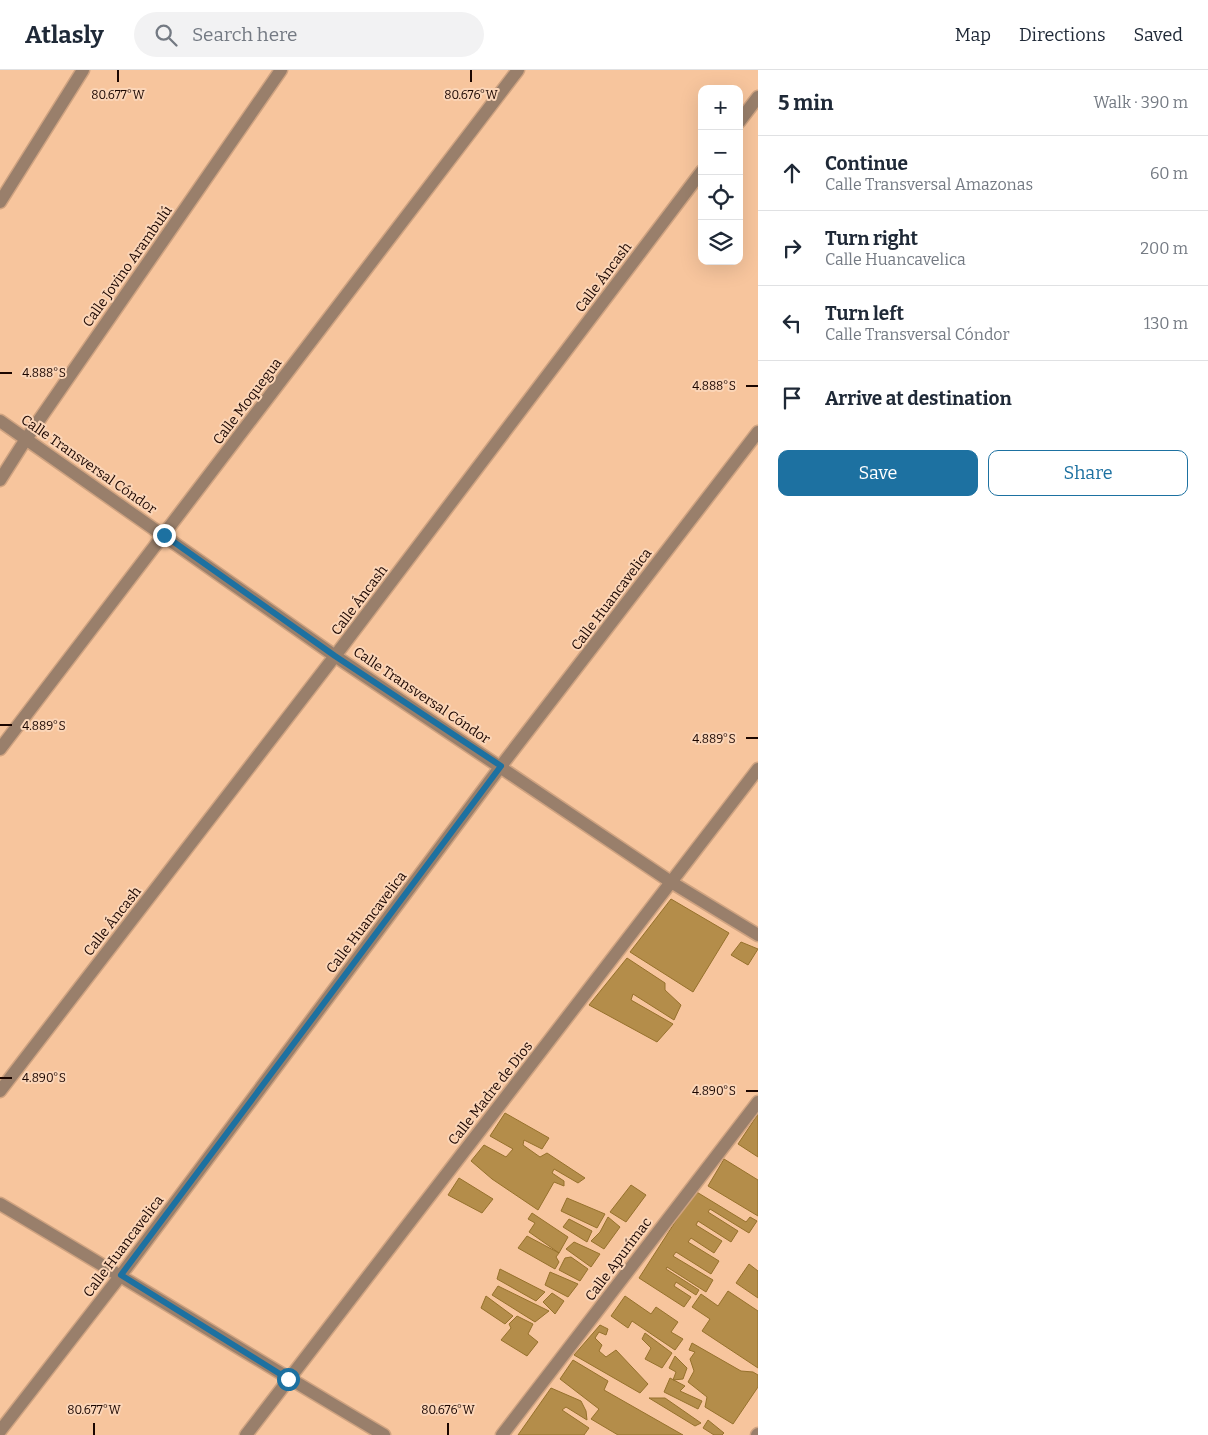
<!DOCTYPE html>
<html lang="en">
<head>
<meta charset="utf-8">
<style>
	:root { --surface:#fff; --page:#f2f2f3; --text:#1f2937; --muted:#747a83; --line:#e0e1e3; --accent:#1d71a1 }
	body { margin:0; font-family:Bitter,serif; background:var(--page); color:var(--text) }
	.controls { position:absolute; right:15px; top:15px; display:grid; overflow:hidden; border-radius:10px; box-shadow:0 5px 20px #0002 }
	.controls button { width:45px; height:45px; display:grid; place-items:center; padding:0; border:0; border-bottom:1px solid var(--line); background:var(--surface); color:var(--text); font:25px sans-serif }
	.stop { position:absolute; width:15px; height:15px; margin:-11px; border:4px solid #1d71a1; border-radius:50%; background:#fff }
	.stop.end { background:#1d71a1; border-color:#fff; box-shadow:0 1px 5px #0008 }
	.list { margin:0; padding:0; list-style:none }
	h2 { display:flex; justify-content:space-between; align-items:center; height:65px; margin:0; padding:0 20px; font-size:21px }
	h2 small { font-size:16px; font-weight:400; color:var(--muted) }
	.list li { display:grid; grid-template-columns:32px 1fr auto; gap:15px; align-items:center; box-sizing:border-box; height:75px; padding:0 20px; border-top:1px solid var(--line) }
	.list b { display:block; font-size:19px; white-space:nowrap }
	.list p { margin:0; font-size:16px; white-space:nowrap; color:var(--muted) }
	.list em { font-size:16px; font-style:normal; color:var(--muted) }
	.actions { display:flex; gap:10px; padding:15px 20px }
	.actions a { flex:1; padding:11px 0; border:1px solid var(--accent); border-radius:10px; text-align:center; font-size:18px; color:var(--accent) }
	.actions .main { background:var(--accent); color:#fff }
	.icon { flex:none; width:28px; height:28px; fill:none; stroke:currentColor; stroke-width:2; stroke-linecap:round; stroke-linejoin:round }
	.map { position:relative; flex:none; width:758px; height:1365px; overflow:hidden }
	header { display:flex; align-items:center; gap:30px; box-sizing:border-box; height:70px; padding:0 25px; background:var(--surface); border-bottom:1px solid var(--line) }
	header strong { font-size:24px }
	nav { display:flex; gap:28px; margin-inline-start:auto; font-size:18px }
	.search { width:350px; height:45px; background:var(--page); display:flex; align-items:center; gap:12px; box-sizing:border-box; padding:0 18px; border-radius:28px; color:var(--muted); font-size:19px }
	main { display:flex }
	aside { flex:1; background:var(--surface) }
	.map>svg:first-child { display:block }
	.building { fill:#b48d4a; stroke:#96712c }
	.lines { fill:none; stroke-linecap:round; stroke-linejoin:round }
	.street-casing { stroke:#cfa381; stroke-width:15 }
	.street { stroke:#997f6b; stroke-width:12 }
	.route { stroke:#1d71a1; stroke-width:6 }
	.ticks { fill:none; stroke:#1b0600; stroke-width:2 }
	.labels { text-anchor:middle; stroke-width:4; stroke-linejoin:round; paint-order:stroke }
	.street-label { font-size:14px; fill:#1b0600; stroke:#fbd5b7 }
	.ticks-label { font-size:12px; text-anchor:middle; fill:#1b0600; stroke:#fbd5b7; stroke-width:4; stroke-linejoin:round; paint-order:stroke }
</style>
</head>
<body>
<header>
<strong>Atlasly</strong>
<div class="search"><svg class="icon" aria-label="search" viewBox="0 0 24 24"><circle cx="10" cy="10" r="6"/><path d="M15 15l6 6"/></svg>Search here</div>
<nav><a>Map</a><a>Directions</a><a>Saved</a></nav>
</header>
<main>
<div class="map">
<svg width="758" height="1365" viewBox="0 0 758 1365">
	<rect width="100%" height="100%" fill="#f7c59d"/>
	<path class="building" d="M671 829 729 863 693 922 630 882Z
		M741 872 758 879 748 895 731 885Z
		M627 888 665 913V920L681 935 674 950 633 924 631 930 673 954 657 972 589 935Z
		M505 1043 549 1068 542 1079 524 1070 523 1075 540 1087 547 1083 585 1108 578 1113 554 1099 552 1103 564 1111V1116L554 1112 538 1140 492 1109 471 1091 484 1075 506 1087 513 1079 490 1066Z
		M758 1044V1087L738 1074Z
		M724 1089 758 1110V1146L708 1116Z
		M459 1108 493 1129 482 1143 448 1125Z
		M631 1115 646 1125 626 1152 610 1142Z
		M695 1121 746 1152 750 1147 757 1151 749 1163 710 1139 708 1142 738 1161 731 1172 698 1151 696 1155 722 1171 714 1183 691 1168 688 1172 719 1191 711 1204 676 1182 673 1186 713 1210 706 1222 667 1197 666 1199 699 1220 696 1225 676 1212 674 1216 691 1227 684 1237 639 1208Z
		M567 1128 605 1144 597 1158 561 1141Z
		M532 1143 568 1167 559 1183 529 1162 535 1153 528 1149Z
		M608 1147 620 1157 604 1179 591 1171 600 1162Z
		M569 1149 592 1161 587 1172 563 1157Z
		M527 1166 559 1183 556 1187 559 1192 555 1199 518 1178Z
		M574 1172 600 1184 591 1197 566 1179Z
		M571 1187 588 1199 580 1211 559 1200 565 1188Z
		M749 1194 758 1201V1228L736 1213Z
		M500 1199 545 1222 536 1231 497 1209Z
		M550 1202 578 1214 568 1227 545 1215Z
		M498 1216 549 1241 535 1252 492 1225Z
		M728 1221 758 1241V1298L702 1261 710 1249 692 1237 701 1224 718 1236Z
		M552 1223 564 1231 555 1244 543 1232Z
		M486 1226 513 1246 505 1254 481 1238Z
		M625 1226 651 1244 656 1237 678 1252 671 1262 683 1269 675 1280 632 1251 628 1258 611 1246Z
		M517 1246 533 1254 528 1264 538 1272 527 1286 501 1270 511 1258 509 1254Z
		M600 1255 608 1259 606 1265 599 1262 595 1268 602 1275 599 1281 606 1287 616 1280 648 1314 640 1323 574 1285Z
		M645 1263 672 1283 662 1298 645 1289 651 1278 642 1269Z
		M692 1273 741 1301 753 1302 758 1305V1317L733 1354 705 1337 707 1327 688 1312 694 1301 690 1289 695 1282 689 1280Z
		M675 1286 687 1298 683 1309 673 1310 676 1302 669 1298Z
		M573 1290 608 1311 604 1320 683 1365H618L591 1349 599 1339 560 1309Z
		M670 1308 685 1316 680 1321 702 1331 698 1339 664 1322Z
		M551 1318 581 1331 586 1341 587 1350 566 1337 562 1340 589 1358 584 1365H518Z
		M649 1328H665L701 1353 695 1356Z
		M708 1350 724 1363 722 1365H714L703 1358Z"/>
	<g class="lines">
		<defs>
			<path id="street" d="M739 52 758 27
				M0 132 83 0
				M0 351 335 586 671 812 758 865
				M0 410 26 369 281 0
				M0 679 518 0
				M0 1021 335 586 702 101
				M0 1134C129 1210 255 1289 384 1365
				M0 1361 121 1205 501 696 758 362
				M246 1365 758 699
				M502 1365 758 1032
				M757 1365 758 1364"/>
		</defs>
		<use href="#street" class="street-casing"/>
		<use href="#street" class="street"/>
	</g>
	<g class="lines">
		<path class="route" d="M164 465 335 586 501 696 121 1205 288 1309"/>
	</g>
	<path class="ticks" d="M118 12V0M471 12V0M0 303H12M746 316H758M0 655H12M746 668H758M0 1008H12M746 1021H758M94 1365V1353M448 1365V1353"/>
	<g class="labels">
		<g class="street-label">
			<text transform="translate(127 196) rotate(-55)" y="5">Calle Jovino Arambulú</text>
			<text transform="translate(603 207) rotate(-53)" y="5">Calle Áncash</text>
			<text transform="translate(247 331) rotate(-53)" y="5">Calle Moquegua</text>
			<text transform="translate(89 394) rotate(35)" y="5">Calle Transversal Cóndor</text>
			<text transform="translate(611 529) rotate(-53)" y="5">Calle Huancavelica</text>
			<text transform="translate(359 530) rotate(-53)" y="5">Calle Áncash</text>
			<text transform="translate(422 625) rotate(34)" y="5">Calle Transversal Cóndor</text>
			<text transform="translate(112 851) rotate(-52)" y="5">Calle Áncash</text>
			<text transform="translate(366 852) rotate(-53)" y="5">Calle Huancavelica</text>
			<text transform="translate(490 1023) rotate(-52)" y="5">Calle Madre de Dios</text>
			<text transform="translate(123 1176) rotate(-53)" y="5">Calle Huancavelica</text>
			<text transform="translate(618 1189) rotate(-53)" y="5">Calle Apurímac</text>
		</g>
	</g>
	<g class="ticks-label">
		<text x="118" y="29">80.677°W</text>
		<text x="471" y="29">80.676°W</text>
		<text x="44" y="307">4.888°S</text>
		<text x="714" y="320">4.888°S</text>
		<text x="44" y="660">4.889°S</text>
		<text x="714" y="673">4.889°S</text>
		<text x="44" y="1012">4.890°S</text>
		<text x="714" y="1025">4.890°S</text>
		<text x="94" y="1344">80.677°W</text>
		<text x="448" y="1344">80.676°W</text>
	</g>
</svg>
<div class="controls">
<button>+</button>
<button>−</button>
<button><svg class="icon" aria-label="locate" viewBox="0 0 24 24"><circle cx="12" cy="12" r="6"/><path d="M12 2v4M12 18v4M2 12h4M18 12h4"/></svg></button>
<button><svg class="icon" aria-label="layers" viewBox="0 0 24 24"><path d="M12 4l9 5-9 5-9-5zM3 14l9 5 9-5"/></svg></button>
</div>
<div class="stop" style="left:288px;top:1309px"></div>
<div class="stop end" style="left:164px;top:465px"></div>
</div>
<aside>
<h2>5 min<small>Walk · 390 m</small></h2>
<ul class="list">
<li><svg class="icon" aria-label="ahead" viewBox="0 0 24 24"><path d="M12 20V5M6 11l6-6 6 6"/></svg><div><b>Continue</b><p>Calle Transversal Amazonas</p></div><em>60 m</em></li>
<li><svg class="icon" aria-label="right" viewBox="0 0 24 24"><path d="M7 20v-9h11M14 6l5 5-5 5"/></svg><div><b>Turn right</b><p>Calle Huancavelica</p></div><em>200 m</em></li>
<li><svg class="icon" aria-label="left" viewBox="0 0 24 24"><path d="M17 20v-9H6M10 6l-5 5 5 5"/></svg><div><b>Turn left</b><p>Calle Transversal Cóndor</p></div><em>130 m</em></li>
<li><svg class="icon" aria-label="arrive" viewBox="0 0 24 24"><path d="M6 21V4h12l-3 4 3 4H6"/></svg><div><b>Arrive at destination</b></div></li>
</ul>
<div class="actions"><a class="main">Save</a><a>Share</a></div>
</aside>
</main>
</body>
</html>
